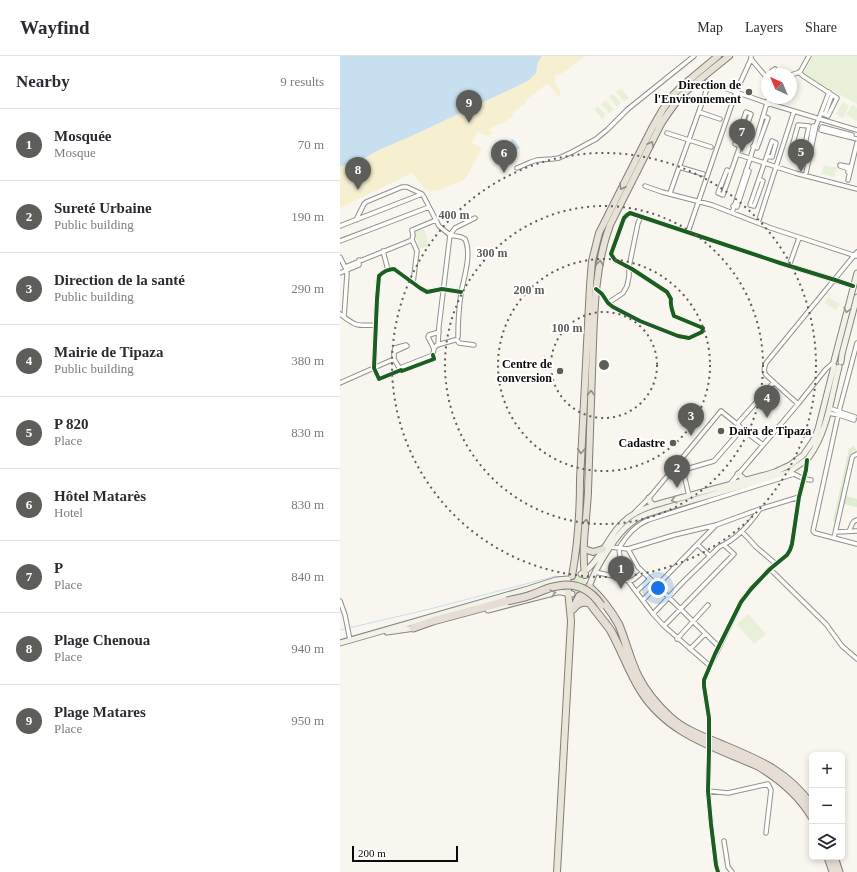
<!DOCTYPE html>
<html lang="en">
<head>
<meta charset="utf-8">
<style>
	:root { --surface:#fff; --page:#f2f2f3; --text:#2b2b33; --muted:#7c7c81; --line:#e1e1e2; --accent:#5d5d5a }
	body { margin:0; font-family:"Times New Roman",serif; background:var(--page); color:var(--text) }
	.controls { position:absolute; right:12px; bottom:12px; display:grid; overflow:hidden; border-radius:6px; box-shadow:0 2px 6px #0003 }
	.controls button { width:36px; height:36px; display:grid; place-items:center; padding:0; border:0; border-bottom:1px solid var(--line); background:var(--surface); color:var(--text); font:20px sans-serif }
	.compass { position:absolute; left:421px; top:12px; width:36px; height:36px; border-radius:50%; background:var(--surface); box-shadow:0 2px 6px #0003; rotate:316deg }
	.scale { position:absolute; left:12px; bottom:10px; width:106px; box-sizing:border-box; padding-left:4px; border:2px solid #0a0a0a; border-top:0; font-size:11px; line-height:14px; white-space:nowrap; color:#0a0a0a; -webkit-text-stroke:3px #fff; paint-order:stroke }
	.you { position:absolute; left:318px; top:532px; width:14px; height:14px; margin:-10px; border:3px solid #fff; border-radius:50%; background:#1a73e8; box-shadow:0 0 0 6px #1a73e833 }
	.badge { display:grid; place-items:center; width:26px; height:26px; border-radius:50%; background:var(--accent); color:#fff; font-size:13px; font-weight:700 }
	.pin { position:absolute; translate:-50% -33px; filter:drop-shadow(0 1px 2px #0008) }
	.pin::after { content:''; position:absolute; top:21px; width:14px; height:12px; background:inherit; clip-path:polygon(0 0,100% 0,50% 100%) }
	.list { margin:0; padding:0; list-style:none }
	h2 { display:flex; justify-content:space-between; align-items:center; height:52px; margin:0; padding:0 16px; font-size:17px }
	h2 small { font-size:13px; font-weight:400; color:var(--muted) }
	.list li { display:grid; grid-template-columns:26px 1fr auto; gap:12px; align-items:center; box-sizing:border-box; height:72px; padding:0 16px; border-top:1px solid var(--line) }
	.list b { display:block; font-size:15px; white-space:nowrap }
	.list p { margin:0; font-size:13px; white-space:nowrap; color:var(--muted) }
	.list em { font-size:13px; font-style:normal; color:var(--muted) }
	.icon { flex:none; width:22px; height:22px; fill:none; stroke:currentColor; stroke-width:2; stroke-linecap:round; stroke-linejoin:round }
	.map { position:relative; flex:none; width:517px; height:816px; overflow:hidden }
	header { display:flex; align-items:center; gap:24px; box-sizing:border-box; height:56px; padding:0 20px; background:var(--surface); border-bottom:1px solid var(--line) }
	header strong { font-size:19px }
	nav { display:flex; gap:22px; margin-inline-start:auto; font-size:14px }
	main { display:flex }
	aside { flex:1; background:var(--surface) }
	.map>svg:first-child { display:block }
	.green { fill:#dfecd0 }
	.sand { fill:#f6f0d1 }
	.pitch { fill:#e9f0d9 }
	.water { fill:#c8dfef }
	.lines { fill:none; stroke-linecap:round; stroke-linejoin:round }
	.stream { stroke:#c8dfef; stroke-width:1 }
	.minor-casing { stroke:#91908d; stroke-width:5.5 }
	.secondary-casing { stroke:#888783; stroke-width:7 }
	.primary-casing { stroke:#7e7e7a; stroke-width:8 }
	.trunk-casing { stroke:#7e7e7a; stroke-width:8 }
	.motorway-casing { stroke:#7e7e7a; stroke-width:9 }
	.minor { stroke:#fefefc; stroke-width:3.5 }
	.secondary { stroke:#f3f2e8; stroke-width:5 }
	.primary { stroke:#e9e6d8; stroke-width:6 }
	.trunk { stroke:#e8e2d6; stroke-width:6 }
	.motorway { stroke:#e6ded4; stroke-width:7 }
	.motorway-bridge-casing { stroke:#7e7e7a; stroke-width:9; stroke-linecap:butt }
	.motorway-bridge { stroke:#e6ded4; stroke-width:7 }
	.cycleway-casing { stroke:#fff; stroke-width:6 }
	.cycleway { stroke:#1b5e20; stroke-width:4 }
	.oneway { stroke:#8f8c84 }
	.oneway2 { stroke:#96958f }
	.ring { fill:none; stroke:#5d5d5a; stroke-width:2; stroke-dasharray:2 4 }
	.poi-dot { fill:#5d5d5a; stroke:#fff; stroke-width:1.5 }
	.labels { text-anchor:middle; stroke-width:4; stroke-linejoin:round; paint-order:stroke }
	.poi-label { font-size:12px; font-weight:bold; fill:#0a0a0a; stroke:#fff; text-anchor:end }
	.centre { fill:#5d5d5a; stroke:#fff; stroke-width:2 }
	.ring-label { font-size:12px; text-anchor:middle; font-weight:bold; fill:#5d5d5a; stroke:#fff; stroke-width:4; stroke-linejoin:round; paint-order:stroke }
</style>
</head>
<body>
<header>
<strong>Wayfind</strong>
<nav><a>Map</a><a>Layers</a><a>Share</a></nav>
</header>
<main>
<aside>
<h2>Nearby<small>9 results</small></h2>
<ul class="list">
<li><span class="badge">1</span><div><b>Mosquée</b><p>Mosque</p></div><em>70 m</em></li>
<li><span class="badge">2</span><div><b>Sureté Urbaine</b><p>Public building</p></div><em>190 m</em></li>
<li><span class="badge">3</span><div><b>Direction de la santé</b><p>Public building</p></div><em>290 m</em></li>
<li><span class="badge">4</span><div><b>Mairie de Tipaza</b><p>Public building</p></div><em>380 m</em></li>
<li><span class="badge">5</span><div><b>P 820</b><p>Place</p></div><em>830 m</em></li>
<li><span class="badge">6</span><div><b>Hôtel Matarès</b><p>Hotel</p></div><em>830 m</em></li>
<li><span class="badge">7</span><div><b>P</b><p>Place</p></div><em>840 m</em></li>
<li><span class="badge">8</span><div><b>Plage Chenoua</b><p>Place</p></div><em>940 m</em></li>
<li><span class="badge">9</span><div><b>Plage Matares</b><p>Place</p></div><em>950 m</em></li>
</ul>
</aside>
<div class="map">
<svg width="517" height="816" viewBox="0 0 517 816">
	<rect width="100%" height="100%" fill="#f8f6ee"/>
	<path class="green" d="M514 390 517 395H513L511 397 495 466 493 465 509 393Z
		M506 440 517 443V451L504 448Z
		M229 529a9 9 0 1 1 18 0a9 9 0 1 1-18 0Z"/>
	<path class="sand" d="M202 0H244L236 7H235L231 10V11L224 16 217 19 216 18 214 20 216 23 214 26 220 35V38L218 41 208 27 185 45 186 47 172 58 173 60 162 68 160 67 150 73 153 77 148 80 137 76 132 87 142 92 127 120 122 125 113 128 98 134 91 135 85 133 72 117 0 152V110L12 109 39 94 76 78 128 53 196 17 198 6Z"/>
	<path class="pitch" d="M473 0H517V48L463 18Z
		M281 32 289 42 284 45 276 36Z
		M273 38 281 47 277 51 269 41Z
		M266 44 274 54 269 57 261 48Z
		M503 46 509 50 503 62 496 58Z
		M512 49 517 52V65L506 59Z
		M258 50 266 59 262 63 254 53Z
		M484 109 497 112 494 121 481 118Z
		M84 173 89 190 80 193 74 176Z
		M488 241 500 248 496 254 484 247Z
		M408 558 426 578 414 588 397 568Z"/>
	<path class="water" d="M0 0H202L198 6 196 17 188 25 76 78 39 94 12 109 0 110Z
		M172 83 174 84 180 92 175 95 169 87Z"/>
	<g class="lines">
		<path class="stream" d="M0 574 90 553 216 520"/>
		<defs>
			<path id="minor" d="M411 0V3L396 36 427 47 517 74
				M411 3 427 22
				M432 15 435 13
				M459 16 463 20 497 42 488 60 481 57
				M451 19 460 16 469 0
				M359 56 380 63
				M485 58 492 39
				M327 77 371 91
				M512 81V79L482 71 481 74 517 83
				M413 90 417 92 428 62 423 60
				M464 93 469 70 458 69 452 91 464 93 470 95
				M469 93 473 70H476
				M397 98 455 117 517 133
				M457 105 461 92
				M339 111 363 118
				M177 112 191 106 197 104 212 103 219 102 232 96 256 83 267 74 288 53 354 0
				M391 116 387 114 378 137 383 139 411 58 406 56 395 88 400 90
				M508 116 509 113 500 110V109L511 111
				M466 117 476 70 489 36
				M419 123 423 125 414 150 410 149 432 85 436 87 432 101 427 100
				M508 124 517 87
				M305 130 322 136 372 149 431 172 516 200
				M330 137 369 27
				M393 150 397 151 409 115 406 114
				M392 157 410 103 427 47 429 42
				M16 164 24 148 26 146 62 131H67L82 138 84 141 99 170 110 179 121 181 125 183C132 198 124 221 121 237 119 251 118 266 118 281
				M418 167 454 55
				M0 170 82 138
				M348 176 396 36 367 26
				M72 184 77 195 73 227
				M0 185 89 151
				M43 195 48 214
				M0 201 6 213 7 218 4 261
				M449 210 459 182
				M5 211 72 184 73 179 72 174 96 164
				M0 217 19 209V204
				M256 233 262 238 268 247 273 251 300 265 338 280 349 282 362 276 363 272 334 260C332 254 330 249 331 243L327 236 292 213 275 204 271 198 284 162 287 159 290 157 440 207 495 224 513 230
				M268 247 283 237 287 230 289 220V211L298 167 301 161
				M0 258C16 270 15 270 35 269
				M517 287 499 355 473 475 475 477 517 488
				M98 289 99 270 110 179 115 172 135 162
				M94 293 88 281 89 279 99 276
				M54 296 67 290 66 289 55 292 54 296V303
				M93 299 94 303 62 315 61 314 39 323 34 312 37 243 39 220C43 216 48 213 54 213L80 232 87 236 102 233 121 236
				M493 307 486 313 458 348 427 320C423 316 424 312 426 307L517 196
				M60 312 93 299 94 292 97 289 115 284H117L119 287 134 289
				M0 327 54 303 60 313
				M489 352 515 361
				M488 357 499 359 514 364
				M402 373 423 389
				M452 417 464 423 471 424
				M389 429 458 348
				M349 440 343 414 374 405 402 373 397 368
				M295 456 309 442 381 355 397 368 434 326
				M509 475C512 471 511 465 517 464
				M402 476 408 482 416 491 436 508
				M496 476 517 475
				M494 482 512 402 513 400 517 398
				M358 489 370 500
				M271 491 288 493 334 479 376 469 420 453 459 441
				M288 493 298 511 379 591
				M430 513 486 568 502 590 517 603
				M255 516 282 522 288 525 313 558 324 570 370 610
				M282 522 279 492C286 480 294 470 308 464L454 418
				M288 525 293 524 303 516
				M297 535 310 523
				M303 544 376 469
				M0 545 5 559 10 584
				M313 558 343 526 379 491C397 483 409 469 420 453
				M324 570 394 498 384 489
				M337 583 368 549
				M350 593 365 578
				M369 681V662L364 630V624L370 610 401 546 411 533 430 513 447 499 450 494 452 488 459 441 466 414 467 404
				M369 695 368 735 371 768 376 809 378 816
				M368 735 388 737 428 728 431 734 426 777
				M384 785 388 811 392 816"/>
			<path id="secondary" d="M494 305 517 217
				M501 306 502 298 517 241
				M464 398 473 385 478 373 494 310
				M469 401C488 375 491 341 499 311
				M398 418 405 424
				M309 442V445L313 449
				M241 518C262 505 268 477 288 462 304 450 325 446 344 441 375 432 405 425 435 416L450 409 462 400
				M250 528C256 511 276 478 291 467 299 460 309 457 319 454L440 419 449 416 466 404
				M148 554 217 536H221L232 538
				M47 576 75 572
				M0 587 188 533 216 524 228 523"/>
			<path id="primary" d="M233 552 239 540
				M217 816 231 565 228 534"/>
			<path id="trunk" d="M244 493 253 496 263 493
				M245 519C241 491 247 463 248 435 249 395 251 356 252 316 254 268 253 215 270 169L321 68C327 58 334 49 341 40 356 26 373 13 389 0
				M232 520C238 488 240 456 240 424L250 229 252 205 259 177 312 72 323 53 333 39 342 30 378 0"/>
			<path id="motorway" d="M249 531C260 540 272 556 279 569 286 586 290 604 298 620 306 636 317 649 330 661 343 673 361 680 378 687 416 703 447 714 472 750
				M242 539C248 544 253 551 258 558 262 563 267 569 271 575 282 595 289 616 301 635 328 678 375 691 418 710 440 723 459 739 472 761
				M233 553C237 547 243 545 250 547
				M73 572 93 565 167 545
				M488 801 493 816
				M494 801 499 816"/>
		</defs>
		<use href="#minor" class="minor-casing"/>
		<use href="#secondary" class="secondary-casing"/>
		<use href="#primary" class="primary-casing"/>
		<use href="#trunk" class="trunk-casing"/>
		<use href="#motorway" class="motorway-casing"/>
		<use href="#minor" class="minor"/>
		<use href="#secondary" class="secondary"/>
		<use href="#primary" class="primary"/>
		<use href="#trunk" class="trunk"/>
		<use href="#motorway" class="motorway"/>
		<defs>
			<path id="motorway-bridge" d="M167 545C175 543 183 542 191 539 200 536 208 531 218 530 236 526 251 534 261 549"/>
		</defs>
		<use href="#motorway-bridge" class="motorway-bridge-casing"/>
		<use href="#motorway-bridge" class="motorway-bridge"/>
		<defs>
			<path id="cycleway" d="M256 233 262 238 268 247 273 251 300 265 338 280 349 282 362 276 363 272 334 260C332 254 330 249 331 243L327 236 292 213 275 204 271 198 284 162 287 159 290 157 440 207 495 224 513 230
				M93 299 94 303 62 315 61 314 39 323 34 312 37 243 39 220C43 216 48 213 54 213L80 232 87 236 102 233 121 236
				M378 816 376 809 371 768 368 735 369 695V662L364 630V624L375 598 401 546 411 533 430 513 447 499 450 494 452 488 459 441 466 414 467 404"/>
		</defs>
		<use href="#cycleway" class="cycleway-casing"/>
		<use href="#cycleway" class="cycleway"/>
	</g>
	<defs><path id="oneway-chevron" d="M-2-3.5L2.5 0L-2 3.5" fill="none" stroke-width="1.6" stroke-linecap="round" stroke-linejoin="round"/></defs>
	<g class="oneway">
		<use href="#oneway-chevron" transform="translate(311 88) rotate(-64)"/>
		<use href="#oneway-chevron" transform="translate(282 131) rotate(117)"/>
		<use href="#oneway-chevron" transform="translate(260 207) rotate(-82)"/>
		<use href="#oneway-chevron" transform="translate(251 337) rotate(-88)"/>
		<use href="#oneway-chevron" transform="translate(241 395) rotate(93)"/>
		<use href="#oneway-chevron" transform="translate(246 466) rotate(-86)"/>
	</g>
	<g class="oneway2">
		<use href="#oneway-chevron" transform="translate(507 254) rotate(104)"/>
		<use href="#oneway-chevron" transform="translate(334 444) rotate(165)"/>
		<use href="#oneway-chevron" transform="translate(213 537) rotate(-13)"/>
	</g>
	<g class="ring">
		<circle cx="264" cy="309" r="53"/>
		<circle cx="264" cy="309" r="106"/>
		<circle cx="264" cy="309" r="159"/>
		<circle cx="264" cy="309" r="212"/>
	</g>
	<g class="poi-dot">
		<circle cx="409" cy="36" r="4"/>
		<circle cx="220" cy="315" r="4"/>
		<circle cx="381" cy="375" r="4"/>
		<circle cx="333" cy="387" r="4"/>
	</g>
	<g class="labels">
		<g class="poi-label">
			<text x="401" y="33">Direction de<tspan x="401" dy="14">l'Environnement</tspan></text>
			<text x="212" y="312">Centre de<tspan x="212" dy="14">conversion</tspan></text>
			<text x="389" y="379" text-anchor="start">Daïra de Tipaza</text>
			<text x="325" y="391">Cadastre</text>
		</g>
	</g>
	<circle cx="264" cy="309" r="6" class="centre"/>
	<g class="ring-label">
		<text x="114" y="163">400 m</text>
		<text x="152" y="201">300 m</text>
		<text x="189" y="238">200 m</text>
		<text x="227" y="276">100 m</text>
	</g>
</svg>
<div class="controls">
<button>+</button>
<button>−</button>
<button><svg class="icon" aria-label="layers" viewBox="0 0 24 24"><path d="M12 4l9 5-9 5-9-5zM3 14l9 5 9-5"/></svg></button>
</div>
<svg class="compass" viewBox="-18 -18 36 36"><path d="M0-13l5 13h-10z" fill="#e53935"/><path d="M0 13l5-13h-10z" fill="#7c7c81"/></svg>
<div class="scale">200 m</div>
<div class="you"></div>
<div class="pin badge" style="left:281px;top:533px">1</div>
<div class="pin badge" style="left:337px;top:432px">2</div>
<div class="pin badge" style="left:351px;top:380px">3</div>
<div class="pin badge" style="left:427px;top:362px">4</div>
<div class="pin badge" style="left:461px;top:116px">5</div>
<div class="pin badge" style="left:164px;top:117px">6</div>
<div class="pin badge" style="left:402px;top:96px">7</div>
<div class="pin badge" style="left:18px;top:134px">8</div>
<div class="pin badge" style="left:129px;top:67px">9</div>
</div>
</main>
</body>
</html>
